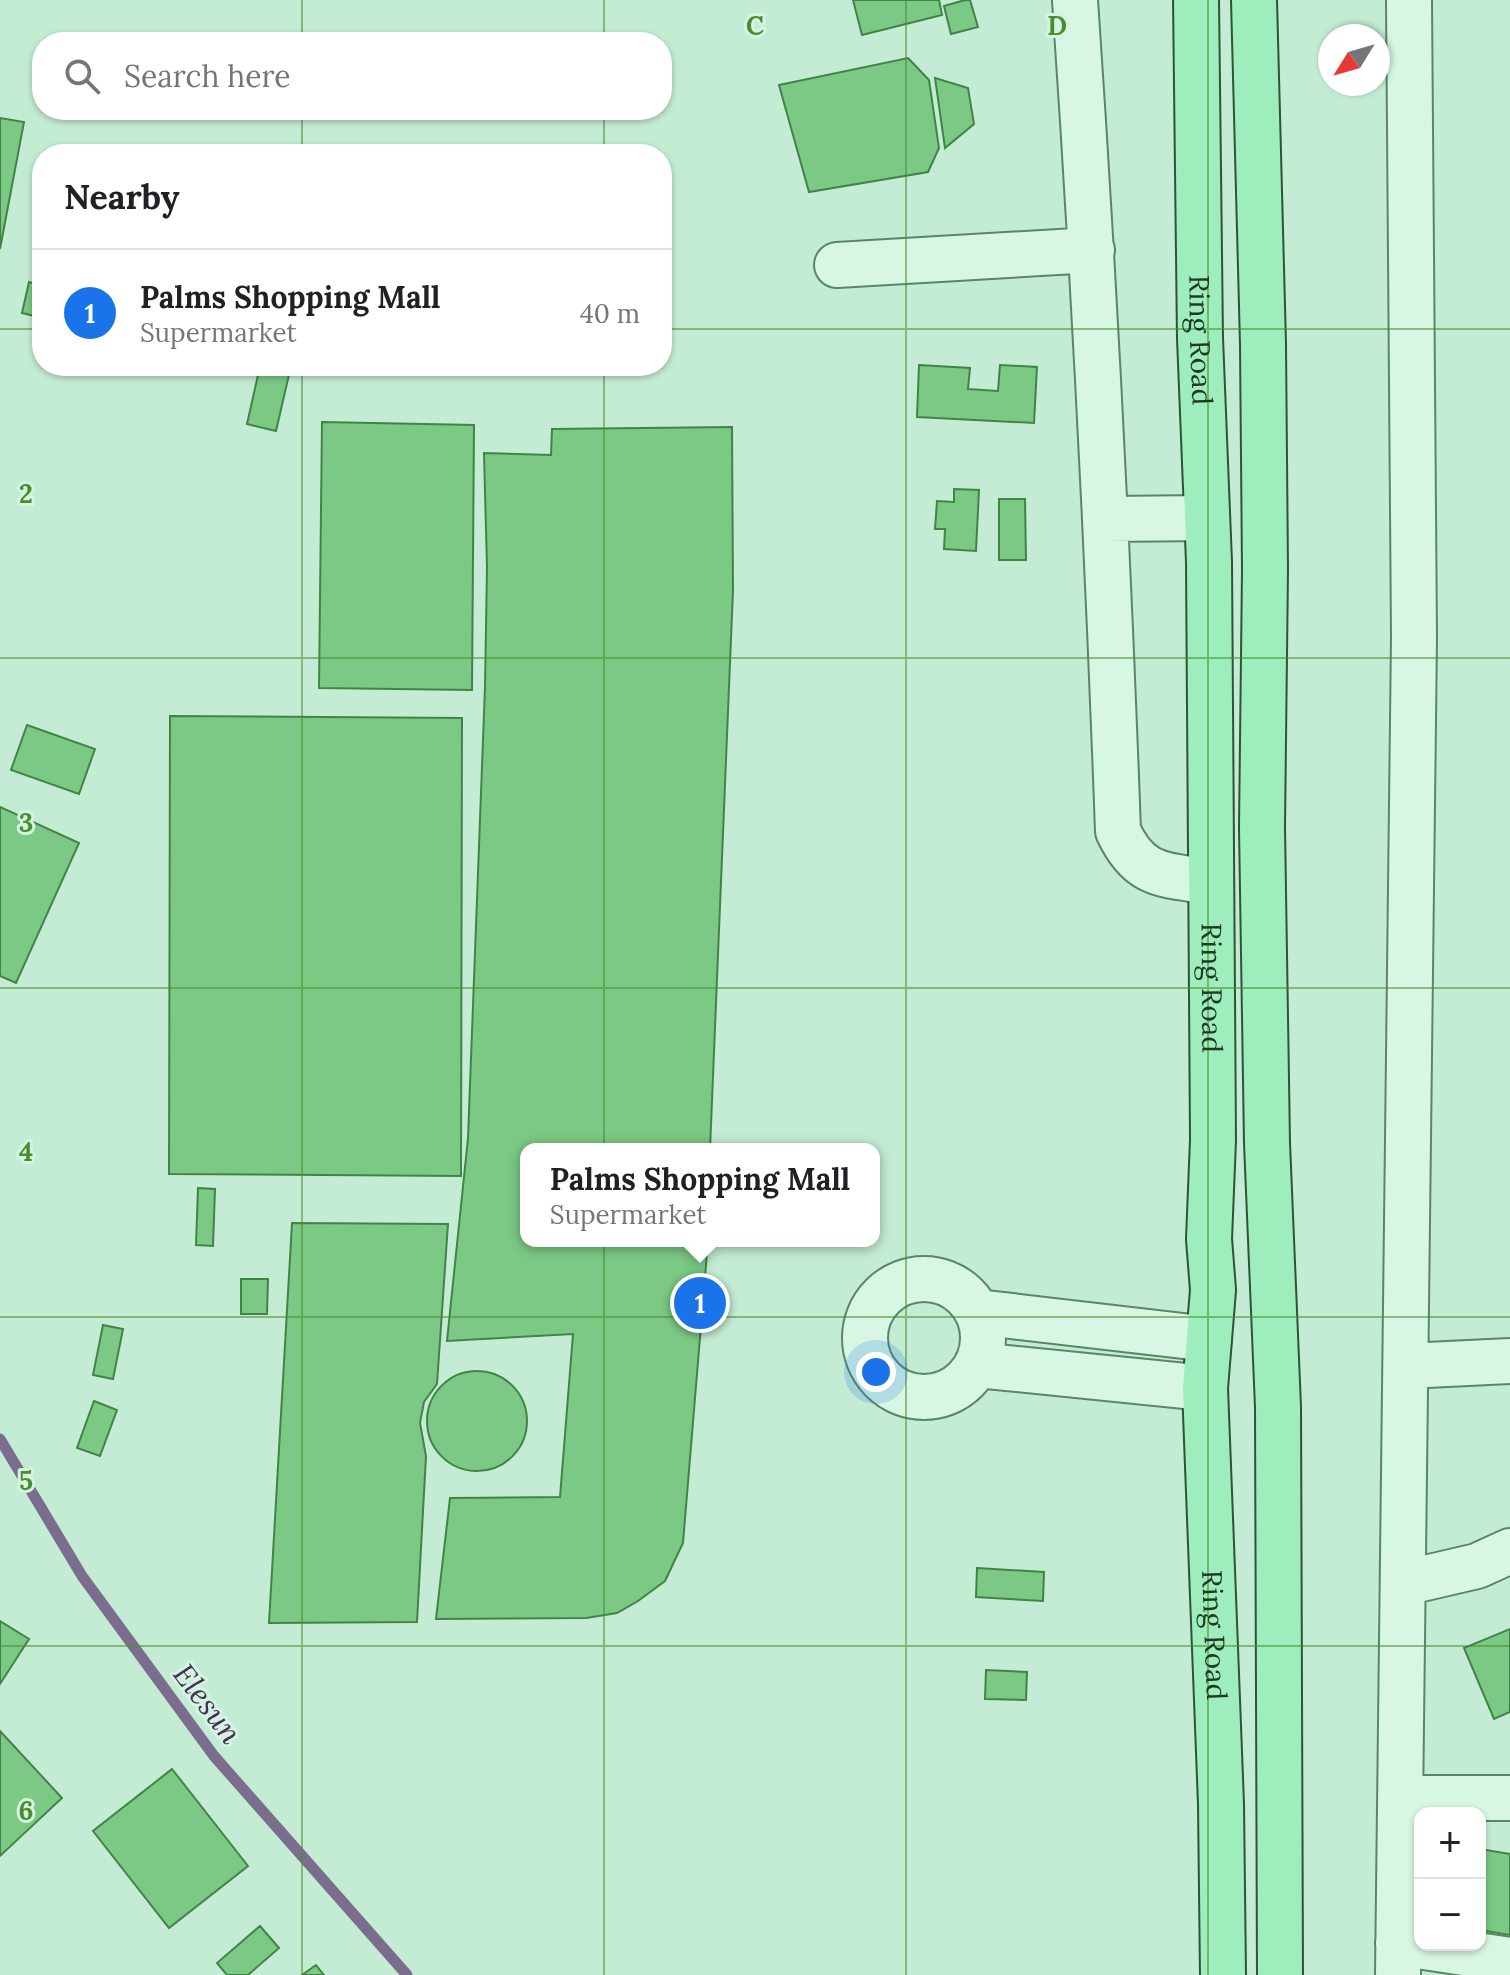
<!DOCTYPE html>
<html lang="en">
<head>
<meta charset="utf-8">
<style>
	:root { --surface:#fff; --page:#f6f6f6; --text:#202124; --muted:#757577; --line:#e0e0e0; --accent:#1a73e8 }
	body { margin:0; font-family:Lora,serif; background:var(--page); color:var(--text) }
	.controls { position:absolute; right:24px; bottom:24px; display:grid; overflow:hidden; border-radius:16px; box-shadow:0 2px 6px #0004 }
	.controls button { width:72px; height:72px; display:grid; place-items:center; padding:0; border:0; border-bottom:2px solid var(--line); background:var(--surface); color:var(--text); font:40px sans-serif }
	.compass { position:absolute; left:1318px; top:24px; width:72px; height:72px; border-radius:50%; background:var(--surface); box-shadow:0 2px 6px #0004; rotate:233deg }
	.you { position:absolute; left:876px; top:1372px; width:28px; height:28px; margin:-20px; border:6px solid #fff; border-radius:50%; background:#1a73e8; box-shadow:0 0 0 12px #1a73e833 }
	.badge { display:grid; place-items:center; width:52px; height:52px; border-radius:50%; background:var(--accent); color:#fff; font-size:26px; font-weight:700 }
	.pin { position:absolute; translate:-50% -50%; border:4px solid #fff; box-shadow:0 2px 8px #0006 }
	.popup { position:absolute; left:520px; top:1143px; width:360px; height:104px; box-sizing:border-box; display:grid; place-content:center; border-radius:16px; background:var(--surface); filter:drop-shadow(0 2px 6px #0005); font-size:26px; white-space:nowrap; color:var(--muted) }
	.popup b { font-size:30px; color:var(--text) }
	.popup::after { content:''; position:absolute; left:50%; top:100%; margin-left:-16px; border:16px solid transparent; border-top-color:var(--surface) }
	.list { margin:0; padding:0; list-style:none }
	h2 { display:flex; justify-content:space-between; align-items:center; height:104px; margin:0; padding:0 32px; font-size:34px }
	h2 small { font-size:26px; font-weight:400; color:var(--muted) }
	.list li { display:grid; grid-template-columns:52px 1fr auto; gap:24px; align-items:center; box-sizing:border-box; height:128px; padding:0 32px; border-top:2px solid var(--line) }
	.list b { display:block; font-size:30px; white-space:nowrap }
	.list p { margin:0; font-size:26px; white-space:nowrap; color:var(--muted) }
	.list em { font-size:26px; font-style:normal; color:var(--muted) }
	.icon { flex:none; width:44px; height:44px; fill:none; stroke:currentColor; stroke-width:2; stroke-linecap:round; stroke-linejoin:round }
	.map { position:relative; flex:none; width:1510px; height:1975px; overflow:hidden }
	.search { position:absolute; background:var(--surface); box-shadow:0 2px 6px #0004; left:32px; top:32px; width:640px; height:88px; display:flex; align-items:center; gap:20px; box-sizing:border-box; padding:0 28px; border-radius:32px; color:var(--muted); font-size:30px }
	.panel { position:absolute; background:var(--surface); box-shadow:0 2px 6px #0004; left:32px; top:144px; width:640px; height:232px; border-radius:32px }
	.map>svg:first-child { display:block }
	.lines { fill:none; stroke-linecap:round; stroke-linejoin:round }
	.stream { stroke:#7b6d8d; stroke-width:11 }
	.building { fill:#7bc984; stroke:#428448; stroke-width:2 }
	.minor-casing { stroke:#5b8665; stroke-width:48 }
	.major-casing { stroke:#2f5435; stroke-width:48 }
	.minor { stroke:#d7f7e4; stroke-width:44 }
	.major { stroke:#9deebc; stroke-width:44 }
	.grid { fill:none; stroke:#4b8d2d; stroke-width:2; stroke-opacity:0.55 }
	.labels { text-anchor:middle; stroke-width:6; stroke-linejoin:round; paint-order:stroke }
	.street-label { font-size:28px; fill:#1f3723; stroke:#d3f4e1 }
	.water-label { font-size:30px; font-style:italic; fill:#472e56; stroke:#d3f4e1 }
	.grid-label { font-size:26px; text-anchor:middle; font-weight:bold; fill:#4b8d2d; stroke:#d3f4e1; stroke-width:6; stroke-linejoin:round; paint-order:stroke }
</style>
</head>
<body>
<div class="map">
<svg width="1510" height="1975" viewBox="0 0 1510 1975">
	<rect width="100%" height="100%" fill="#c4ecd4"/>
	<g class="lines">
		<path class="stream" d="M0 1439 82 1576 214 1756 407 1975"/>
	</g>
	<path class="building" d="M853 0H939L942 15 862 35Z
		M965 0H970L978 27 951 34 944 6Z
		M908 58 929 80 939 148 928 172 809 192 779 85Z
		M935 78 968 88 974 124 945 148Z
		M0 118 24 122 0 249Z
		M29 282 42 286V318L22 313Z
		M919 365 970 368 968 389 998 391 1000 365 1037 367 1034 423 917 417Z
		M260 366H291L276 431 247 424Z
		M322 422 474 425 472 690 319 688Z
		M732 427 733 590 710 1149H526V1241H708L683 1543 665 1581 638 1601 617 1613 586 1618 436 1619 450 1498 560 1497 573 1334 447 1341 468 1138 485 687 487 567 484 453 551 455 552 429Z
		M954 489 979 490 976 551 944 549 945 529H935L937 501 954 502Z
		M999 499H1025L1026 560H999Z
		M170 716 462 718 461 1176 169 1174Z
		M27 725 95 749 79 794 11 770Z
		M0 807 79 843 16 983 0 976Z
		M198 1188 215 1189 213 1246 196 1245Z
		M292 1223 448 1224 437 1384 424 1402 420 1423 426 1456 417 1622 269 1623Z
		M241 1279H268L267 1314H241Z
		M103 1325 123 1329 113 1379 93 1375Z
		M427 1421a50 50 0 1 1 100 0a50 50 0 1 1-100 0Z
		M94 1401 117 1410 100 1456 77 1448Z
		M977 1568 1044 1572 1043 1601 976 1597Z
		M0 1621 29 1639 0 1684Z
		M1510 1629V1712L1494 1719 1464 1648Z
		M986 1670 1027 1672 1026 1700 985 1699Z
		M0 1731 62 1798 0 1856Z
		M172 1769 248 1866 169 1928 93 1831Z
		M1480 1849 1510 1854V1935L1480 1930Z
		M260 1926 279 1948 248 1975H227L217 1963Z
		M316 1965 324 1975H302Z"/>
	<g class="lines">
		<defs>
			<path id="minor" d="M1075 0C1094 277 1108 553 1118 831 1140 878 1163 874 1210 882
				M837 265 1092 250
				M1107 519 1207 518
				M865 1338a59 59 0 1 1 118 0a59 59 0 1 1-118 0Z
				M977 1312 1209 1339
				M977 1365 1205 1388
				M1406 1366 1510 1361
				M1404 1583 1477 1566 1510 1551
				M1401 1798H1510
				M1398 1943 1510 1960
				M1398 1975 1414 637 1409 0"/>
			<g id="major">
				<path id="s1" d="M1196 0 1200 338 1209 562 1213 1140 1209 1239 1213 1290 1205 1388 1221 1804 1223 1975"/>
				<path d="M1254 0 1263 344 1265 570 1262 827 1267 1143 1278 1407 1280 1975"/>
			</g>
		</defs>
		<use href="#minor" class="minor-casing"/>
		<use href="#major" class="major-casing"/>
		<use href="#minor" class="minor"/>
		<use href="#major" class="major"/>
	</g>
	<path class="grid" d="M302 0V42M604 0V42M906 0V1975M1208 0V1975M302 110V154M604 110V154M0 329H42M662 329H1510M302 366V1975M604 366V1975M0 658H1510M0 988H1510M0 1317H1510M0 1646H1510"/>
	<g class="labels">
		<g class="street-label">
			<text dy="10" stroke="none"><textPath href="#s1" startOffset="340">Ring Road</textPath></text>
			<text dy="10" stroke="none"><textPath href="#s1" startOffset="988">Ring Road</textPath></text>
			<text dy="10" stroke="none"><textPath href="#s1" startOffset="1636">Ring Road</textPath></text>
		</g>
		<g class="water-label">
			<text transform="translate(207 1704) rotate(53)" y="10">Elesun</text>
		</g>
	</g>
	<g class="grid-label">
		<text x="755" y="35">C</text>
		<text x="1057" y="35">D</text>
		<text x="26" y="503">2</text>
		<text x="26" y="832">3</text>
		<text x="26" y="1161">4</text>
		<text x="26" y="1490">5</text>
		<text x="26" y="1820">6</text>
	</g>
</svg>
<div class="controls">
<button>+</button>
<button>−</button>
</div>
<svg class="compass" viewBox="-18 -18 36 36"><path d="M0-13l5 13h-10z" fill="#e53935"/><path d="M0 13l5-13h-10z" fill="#757577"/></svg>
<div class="you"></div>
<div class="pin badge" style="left:700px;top:1303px">1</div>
<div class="popup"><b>Palms Shopping Mall</b>Supermarket</div>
<div class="search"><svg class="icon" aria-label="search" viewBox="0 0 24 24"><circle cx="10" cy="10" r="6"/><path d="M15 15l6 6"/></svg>Search here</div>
<section class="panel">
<h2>Nearby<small></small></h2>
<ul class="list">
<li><span class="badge">1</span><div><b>Palms Shopping Mall</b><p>Supermarket</p></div><em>40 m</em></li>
</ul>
</section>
</div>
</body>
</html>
